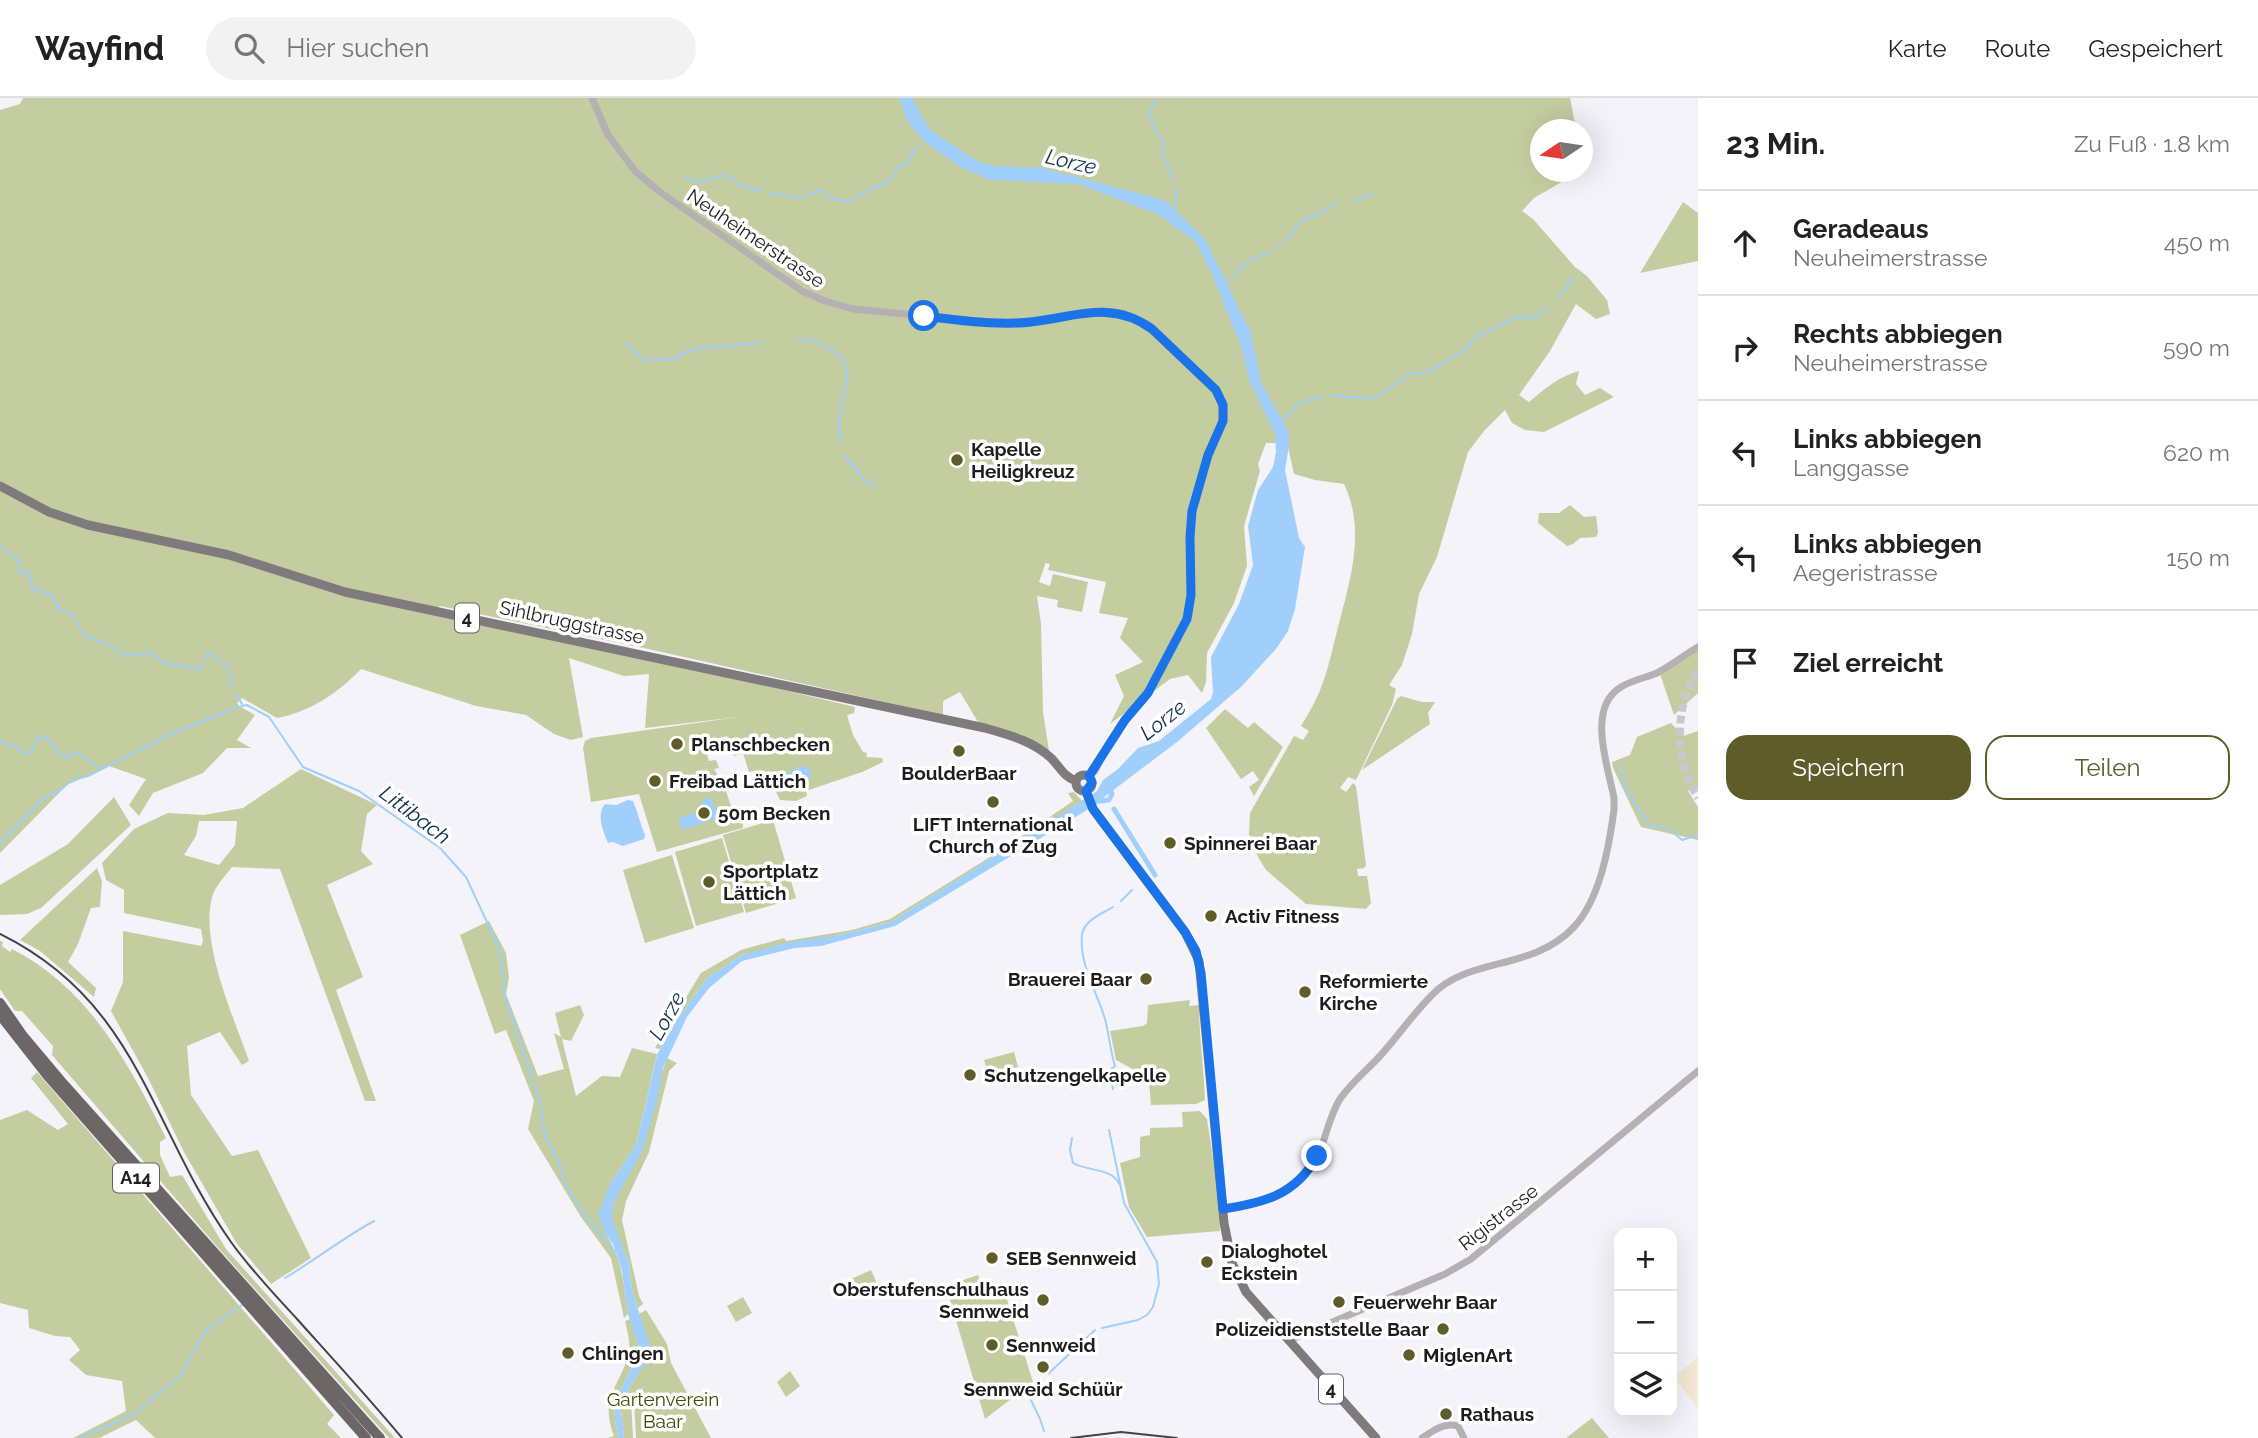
<!DOCTYPE html>
<html lang="de">
<head>
<meta charset="utf-8">
<style>
	:root { --surface:#fff; --page:#f2f2f2; --text:#222; --muted:#767676; --line:#e0e0e0; --accent:#5e5c29 }
	body { margin:0; font-family:Raleway,sans-serif; background:var(--page); color:var(--text) }
	.controls { position:absolute; right:21px; bottom:21px; display:grid; overflow:hidden; border-radius:14px; box-shadow:0 7px 28px #0002 }
	.controls button { width:63px; height:63px; display:grid; place-items:center; padding:0; border:0; border-bottom:2px solid var(--line); background:var(--surface); color:var(--text); font:35px sans-serif }
	.compass { position:absolute; left:1530px; top:21px; width:63px; height:63px; border-radius:50%; background:var(--surface); box-shadow:0 7px 28px #0002; rotate:257deg }
	.stop { position:absolute; width:21px; height:21px; margin:-16px; border:5px solid #1a73e8; border-radius:50%; background:#fff }
	.stop.end { background:#1a73e8; border-color:#fff; box-shadow:0 2px 7px #0008 }
	.list { margin:0; padding:0; list-style:none }
	h2 { display:flex; justify-content:space-between; align-items:center; height:91px; margin:0; padding:0 28px; font-size:30px }
	h2 small { font-size:23px; font-weight:400; color:var(--muted) }
	.list li { display:grid; grid-template-columns:46px 1fr auto; gap:21px; align-items:center; box-sizing:border-box; height:105px; padding:0 28px; border-top:2px solid var(--line) }
	.list b { display:block; font-size:26px; white-space:nowrap }
	.list p { margin:0; font-size:23px; white-space:nowrap; color:var(--muted) }
	.list em { font-size:23px; font-style:normal; color:var(--muted) }
	.actions { display:flex; gap:14px; padding:21px 28px }
	.actions a { flex:1; padding:16px 0; border:2px solid var(--accent); border-radius:21px; text-align:center; font-size:24px; color:var(--accent) }
	.actions .main { background:var(--accent); color:#fff }
	.icon { flex:none; width:38px; height:38px; fill:none; stroke:currentColor; stroke-width:2; stroke-linecap:round; stroke-linejoin:round }
	.map { position:relative; flex:none; width:1698px; height:1340px; overflow:hidden }
	header { display:flex; align-items:center; gap:42px; box-sizing:border-box; height:98px; padding:0 35px; background:var(--surface); border-bottom:2px solid var(--line) }
	header strong { font-size:33px }
	nav { display:flex; gap:38px; margin-inline-start:auto; font-size:24px }
	.search { width:490px; height:63px; background:var(--page); display:flex; align-items:center; gap:18px; box-sizing:border-box; padding:0 24px; border-radius:38px; color:var(--muted); font-size:26px }
	main { display:flex }
	aside { flex:1; background:var(--surface) }
	.map>svg:first-child { display:block }
	.education { fill:#f4e9d4 }
	.green { fill:#c3cd9f; fill-rule:evenodd }
	.water { fill:#9fcffa }
	.lines { fill:none; stroke-linecap:round; stroke-linejoin:round }
	.stream { stroke:#9fcffa; stroke-width:2 }
	.canal { stroke:#9fcffa; stroke-width:5 }
	.secondary-tunnel { stroke:#c9c8ce; stroke-width:8; stroke-dasharray:8 4; stroke-linecap:butt }
	.tertiary { stroke:#b5b1b2; stroke-width:7 }
	.primary { stroke:#7f7a7b; stroke-width:9 }
	.motorway { stroke:#6c6667; stroke-width:10 }
	.rail { stroke:#434245; stroke-width:2 }
	.route { stroke:#1a73e8; stroke-width:9 }
	.poi-dot { fill:#5e5c29; stroke:#fff; stroke-width:2.5 }
	.labels { text-anchor:middle; stroke-width:7; stroke-linejoin:round; paint-order:stroke }
	.shield { fill:#fff; stroke:#616062; stroke-width:2 }
	.shield-label { font-size:18px; font-weight:bold; fill:#1d1c1e }
	.street-label { font-size:19px; fill:#1d1c1e; stroke:#fff }
	.poi-label { font-size:19px; font-weight:bold; fill:#1d1c1e; stroke:#fff; text-anchor:start }
	.park-label { font-size:19px; fill:#424b05; stroke:#fff }
	.water-label { font-size:21px; font-style:italic; fill:#0b304c; stroke:#fff }
</style>
</head>
<body>
<header>
<strong>Wayfind</strong>
<div class="search"><svg class="icon" aria-label="search" viewBox="0 0 24 24"><circle cx="10" cy="10" r="6"/><path d="M15 15l6 6"/></svg>Hier suchen</div>
<nav><a>Karte</a><a>Route</a><a>Gespeichert</a></nav>
</header>
<main>
<div class="map">
<svg width="1698" height="1340" viewBox="0 0 1698 1340">
	<rect width="100%" height="100%" fill="#f4f3fa"/>
	<path class="education" d="M1698 1259V1310L1674 1279Z"/>
	<path class="green" d="M23 0H1570L1576 31 1540 32V74H1579L1534 100 1522 113 1533 121 1575 169 1587 178 1607 202 1610 216 1596 221 1576 206 1550 253 1519 297 1529 304C1544 291 1560 278 1579 273L1576 286 1585 297 1600 290 1614 299 1544 334 1525 332 1512 325 1505 312 1484 333 1468 354 1437 459 1419 496 1412 536 1402 567 1389 587 1396 591 1392 607 1356 682 1348 679 1340 690 1346 694 1353 685 1356 688 1366 767 1364 770 1357 771 1358 778H1367L1371 805 1366 811 1306 806 1266 772 1258 759 1249 736 1250 715 1294 638 1303 642 1309 633 1301 628C1324 592 1327 573 1337 533 1349 486 1367 433 1344 386L1315 382 1294 376 1287 345H1266L1258 366 1260 373 1244 428 1247 468 1234 505 1207 555 1206 584 1202 595 1188 577 1170 581 1110 626 1124 598 1115 577 1143 564 1120 540 1128 520 1099 515 1106 484 1048 472 1050 466 1046 465 1047 461 1039 484 1050 488 1053 476 1088 484 1082 514 1057 509 1058 502 1037 498 1041 526 1043 614 1049 653 1024 638 978 624 960 594 943 603V617L644 550 440 508 431 515 650 560 855 609 854 615 847 617 853 637 863 654 867 655 866 659 882 660 883 664 862 674 806 693 807 698 796 703 780 702 771 684V675L757 685 753 673 749 674 743 655 734 658 727 638 704 645 709 663 716 662 719 670 714 671 719 680 721 678 731 708H736V717L743 719V730L657 754 639 696 591 704 583 650 585 643 591 640 738 619 645 630 649 576 624 578 569 560 583 639 571 642 554 636 526 617 476 608 361 571C338 595 310 614 277 620L242 600 237 605 239 608 255 617 237 642 251 650H227L203 675 153 695 139 718 129 707 146 681 109 668 67 687 0 755V12L20 6Z
		M1683 104 1698 115V163L1640 175Z
		M1570 407 1584 419 1596 418 1598 435 1596 439 1580 440 1573 446 1567 448 1538 425 1539 415H1559Z
		M1698 550V595L1674 617 1660 576Z
		M1401 598 1422 604H1435L1428 615 1430 626 1362 672 1397 601Z
		M1225 611 1248 630 1254 624 1283 649 1254 698 1249 689 1259 682 1253 673 1241 681 1206 630Z
		M1671 625 1683 638 1698 633V691L1696 689 1688 693 1698 709V742L1641 729 1613 670 1612 664 1630 657 1637 639Z
		M301 671 377 707 367 716 361 753 373 766 327 787 363 879 336 892 376 1003H365L280 771 232 769C226 777 217 786 213 796 198 840 234 920 249 963L242 967 220 934 187 948 191 997 232 1058 258 1052 311 1160 271 1186 237 1146 184 1054 147 978 111 913 123 884V833L201 848 203 843 201 831 124 815V792L106 782 102 765 134 731 157 720 168 715 204 717 243 710ZM199 723H237L235 747 219 767 184 757 196 738Z
		M1074 694 1082 703 891 824 839 837 742 857 706 881 671 931 660 951 655 950 701 875 741 852 784 840 786 843 852 832 890 821 1003 751 1073 703 1068 695Z
		M114 699 131 727 41 810 27 816 0 817V787L68 746Z
		M773 722 796 800 746 815 723 737Z
		M722 740 744 814 696 828 675 754Z
		M672 757 694 830 645 845 623 772Z
		M97 770 102 783 100 809 91 810 78 846 68 864 96 890 94 899 40 853 20 842Z
		M489 823 506 855 509 880 506 896 538 978 564 971 554 935 561 939 555 915 580 907 584 917 571 943 562 941 576 998 602 978 620 979 632 950 657 956 636 1047 610 1086 605 1135C622 1159 624 1187 628 1216L624 1220 611 1160 581 1119 528 1031 534 1003 506 932 495 936 460 837Z
		M0 843 3 844 2 848 10 854 12 851C89 890 129 966 166 1040L160 1044V1057L170 1079 182 1077 226 1151 395 1340H389L220 1152 52 957 53 948 22 913H15L0 891Z
		M1190 902 1189 908 1199 907C1199 939 1204 970 1205 1002L1196 1006 1151 1007 1149 983 1141 981 1140 975 1116 962 1110 933 1143 928 1147 925 1148 907Z
		M1014 954 1018 969 989 978 984 962Z
		M667 960 677 965 669 973 649 1054 626 1103 622 1122 639 1198 643 1206 638 1210 632 1192 629 1166 611 1121 614 1104 626 1081Z
		M37 974 334 1317 327 1326 341 1340H155L136 1322 99 1340H73L126 1313 122 1283 86 1277 69 1262 80 1252 70 1239 55 1238 29 1230 28 1212 0 1205V1022L27 1012 58 1032 68 1026 31 980Z
		M1200 1013 1207 1021 1214 1066 1220 1133 1147 1139 1129 1109 1120 1065 1140 1059V1039L1150 1037V1030L1183 1029 1182 1014Z
		M871 1172 879 1190 858 1199 851 1181Z
		M978 1177 984 1192 1002 1186 1033 1284 985 1321 946 1188Z
		M743 1199 752 1215 736 1224 727 1208Z
		M646 1212 667 1246 671 1265 711 1340H636L634 1302 645 1287 631 1302 633 1340H624L621 1311 630 1288 648 1262 651 1251 639 1216Z
		M630 1221 640 1253 613 1307 618 1340H607L614 1338C599 1298 620 1289 629 1255 631 1246 627 1232 625 1223Z
		M790 1273 800 1288 786 1299 777 1284Z
		M1592 1320 1609 1340H1566Z"/>
	<path class="water" d="M899 0H912L929 31 977 63 994 68 1043 70 1164 102 1205 141 1251 235 1261 285 1289 334 1288 354 1285 372 1299 440 1305 449 1295 511 1288 533 1276 551 1241 589 1177 644 1087 712 895 828 821 848 795 850 742 863 709 890 687 919 663 970 657 1002 643 1051 614 1104 612 1121 629 1166 632 1192 651 1251 648 1262 630 1288 621 1311 624 1340H618L613 1307 640 1253 628 1216 622 1173 613 1146 605 1135 598 1116 610 1086 636 1047 657 957 671 931 706 881 742 857 785 845 839 837 891 824 1097 693 1103 682 1118 671 1138 650 1159 643 1211 601 1213 594 1211 559 1239 506 1253 467 1248 428 1258 392 1273 369 1276 354 1275 336 1250 284 1241 249 1213 178 1196 144 1157 116 1078 86 990 82 962 70 922 42 907 22Z
		M803 668 809 671 811 677 802 690 783 692C780 674 789 675 803 668Z
		M711 699 718 720 682 732 679 720 705 711 702 702Z
		M628 702 633 703C638 714 640 726 645 737L644 741 623 748 613 744 608 745C603 733 596 717 605 706L616 707Z"/>
	<g class="lines">
		<path class="stream" d="M1155 0 1149 19 1158 38 1165 44 1162 53 1174 84
			M685 79 699 84 726 77 742 88 761 93
			M769 95 801 100 821 92 831 101 849 104C856 100 863 95 870 91 883 85 891 86 897 69L907 66 911 56 919 48
			M1353 103 1374 96
			M1175 115 1176 92
			M1288 141 1300 123 1319 116 1339 103
			M1278 149 1282 146
			M1226 188C1241 166 1247 163 1271 153
			M1557 198 1566 193 1572 178
			M796 242H814L839 257 843 263 848 278 839 317 840 346
			M625 244 644 262 673 261 695 250 741 247 761 244
			M1330 298 1374 300 1412 275H1426L1441 267 1464 252 1477 238 1515 220 1536 219 1546 211
			M1281 323 1302 303 1321 300
			M844 357 866 384 875 388
			M0 448 20 464V475L29 474 32 490 52 497 60 512 73 516 84 538 105 545 126 558 150 554 164 565 199 571 208 555 228 568 233 590
			M237 597 243 608
			M0 641 7 648 16 647 24 656 31 654 39 638 46 640 65 660 77 654 100 670
			M1622 667C1619 686 1639 711 1649 727L1669 731 1682 742 1698 737
			M0 746 42 701 58 694 72 682 88 678 169 637 237 609 247 607 269 619 303 669 359 693 440 750 466 779 500 852 505 898 539 1000 545 1038 557 1060 566 1087 584 1117 615 1154
			M1121 803 1132 792
			M1113 991 1110 972 1115 968C1110 952 1109 936 1105 921 1097 894 1079 866 1082 837 1084 822 1102 816 1113 809
			M1072 1040 1070 1052 1073 1065C1089 1074 1111 1069 1120 1087
			M285 1180C315 1162 343 1140 374 1123
			M1102 1230 1138 1222 1147 1217 1153 1209 1159 1186 1157 1164 1124 1105 1109 1032
			M1049 1275 1095 1232
			M1041 1284 1029 1298 1040 1321 1044 1333
			M80 1340 134 1316 181 1277 206 1232 242 1207"/>
		<path class="canal" d="M1092 704 1109 702 1112 696 1109 689
			M1114 711 1155 777"/>
		<path class="secondary-tunnel" d="M1698 573C1673 611 1675 661 1698 700"/>
		<path class="tertiary" d="M592 0 608 37 635 73 660 94 802 193 825 203 853 211 999 225 1032 224 1102 213 1123 215 1142 224 1152 231 1207 282 1220 299 1224 315 1223 323 1208 357 1192 413 1190 439 1191 497 1187 521 1148 595 1125 622 1108 647 1095 673 1089 678
			M1223 1111C1268 1105 1302 1094 1321 1050 1327 1034 1331 1015 1340 1001 1351 985 1367 972 1380 958 1398 938 1413 916 1432 897 1467 859 1532 873 1573 830 1600 802 1609 749 1614 712V700C1608 668 1586 610 1621 589 1632 582 1645 580 1657 575 1671 568 1684 557 1698 549
			M1288 1243 1445 1176 1471 1161 1698 973
			M1422 1340C1433 1333 1444 1324 1458 1328L1464 1340"/>
		<path class="primary" d="M0 388 49 414 88 427 229 457 345 494 985 630C1009 637 1033 643 1051 660 1060 669 1063 678 1076 683
			M1076 685a8 8 0 1 1 16 0a8 8 0 1 1-16 0Z
			M1086 693 1093 711 1185 834 1199 863 1224 1125 1232 1165 1246 1194 1376 1340"/>
		<path class="motorway" d="M0 905 23 938 60 982 380 1340
			M0 917 47 977 366 1340"/>
		<path class="rail" d="M0 836C140 905 150 1030 231 1144 251 1172 274 1196 297 1221 332 1260 368 1299 402 1340
			M1071 1340 1121 1334 1177 1340"/>
	</g>
	<g class="lines">
		<path class="route" d="M924 218C955 222 985 226 1016 225 1065 224 1107 198 1152 231L1216 292 1223 307V323L1208 357 1192 413 1190 439 1191 497 1187 521 1148 595 1125 622 1089 678 1092 685 1086 693 1093 711 1185 834 1196 853 1201 875 1223 1111C1263 1105 1296 1097 1317 1058"/>
	</g>
	<g class="poi-dot">
		<circle cx="957" cy="362" r="7"/>
		<circle cx="677" cy="646" r="7"/>
		<circle cx="959" cy="653" r="7"/>
		<circle cx="655" cy="683" r="7"/>
		<circle cx="993" cy="704" r="7"/>
		<circle cx="704" cy="715" r="7"/>
		<circle cx="1170" cy="745" r="7"/>
		<circle cx="709" cy="784" r="7"/>
		<circle cx="1211" cy="818" r="7"/>
		<circle cx="1146" cy="881" r="7"/>
		<circle cx="1305" cy="894" r="7"/>
		<circle cx="970" cy="977" r="7"/>
		<circle cx="992" cy="1160" r="7"/>
		<circle cx="1207" cy="1164" r="7"/>
		<circle cx="1043" cy="1202" r="7"/>
		<circle cx="1339" cy="1204" r="7"/>
		<circle cx="1443" cy="1231" r="7"/>
		<circle cx="992" cy="1247" r="7"/>
		<circle cx="568" cy="1255" r="7"/>
		<circle cx="1409" cy="1257" r="7"/>
		<circle cx="1043" cy="1269" r="7"/>
		<circle cx="1446" cy="1316" r="7"/>
	</g>
	<g class="labels">
		<g class="shield">
			<rect x="455" y="505.5" width="24" height="29" rx="5"/>
			<rect x="113" y="1065.5" width="46" height="29" rx="5"/>
			<rect x="1319" y="1276.5" width="24" height="29" rx="5"/>
		</g>
		<g class="shield-label">
			<text x="467" y="526">4</text>
			<text x="136" y="1086">A14</text>
			<text x="1331" y="1297">4</text>
		</g>
		<g class="street-label">
			<text transform="translate(756 140) rotate(34)" y="7">Neuheimerstrasse</text>
			<text transform="translate(572 524) rotate(12)" y="7">Sihlbruggstrasse</text>
			<text transform="translate(1498 1119) rotate(-38)" y="7">Rigistrasse</text>
		</g>
		<g class="poi-label">
			<text x="971" y="358">Kapelle<tspan x="971" dy="22">Heiligkreuz</tspan></text>
			<text x="691" y="653">Planschbecken</text>
			<text x="959" y="682" text-anchor="middle">BoulderBaar</text>
			<text x="669" y="690">Freibad Lättich</text>
			<text x="718" y="722">50m Becken</text>
			<text x="993" y="733" text-anchor="middle">LIFT International<tspan x="993" dy="22">Church of Zug</tspan></text>
			<text x="1184" y="752">Spinnerei Baar</text>
			<text x="723" y="780">Sportplatz<tspan x="723" dy="22">Lättich</tspan></text>
			<text x="1225" y="825">Activ Fitness</text>
			<text x="1132" y="888" text-anchor="end">Brauerei Baar</text>
			<text x="1319" y="890">Reformierte<tspan x="1319" dy="22">Kirche</tspan></text>
			<text x="984" y="984">Schutzengelkapelle</text>
			<text x="1221" y="1160">Dialoghotel<tspan x="1221" dy="22">Eckstein</tspan></text>
			<text x="1006" y="1167">SEB Sennweid</text>
			<text x="1029" y="1198" text-anchor="end">Oberstufenschulhaus<tspan x="1029" dy="22">Sennweid</tspan></text>
			<text x="1353" y="1211">Feuerwehr Baar</text>
			<text x="1429" y="1238" text-anchor="end">Polizeidienststelle Baar</text>
			<text x="1006" y="1254">Sennweid</text>
			<text x="582" y="1262">Chlingen</text>
			<text x="1423" y="1264">MiglenArt</text>
			<text x="1043" y="1298" text-anchor="middle">Sennweid Schüür</text>
			<text x="1460" y="1323">Rathaus</text>
		</g>
		<g class="park-label">
			<text x="663" y="1308">Gartenverein<tspan x="663" dy="22">Baar</tspan></text>
		</g>
		<g class="water-label">
			<text transform="translate(1071 64) rotate(13)" y="7">Lorze</text>
			<text transform="translate(1163 622) rotate(-38)" y="7">Lorze</text>
			<text transform="translate(415 717) rotate(37)" y="7">Littibach</text>
			<text transform="translate(667 918) rotate(-61)" y="7">Lorze</text>
		</g>
	</g>
</svg>
<div class="controls">
<button>+</button>
<button>−</button>
<button><svg class="icon" aria-label="layers" viewBox="0 0 24 24"><path d="M12 4l9 5-9 5-9-5zM3 14l9 5 9-5"/></svg></button>
</div>
<svg class="compass" viewBox="-18 -18 36 36"><path d="M0-13l5 13h-10z" fill="#e53935"/><path d="M0 13l5-13h-10z" fill="#767676"/></svg>
<div class="stop" style="left:924px;top:218px"></div>
<div class="stop end" style="left:1317px;top:1058px"></div>
</div>
<aside>
<h2>23 Min.<small>Zu Fuß · 1.8 km</small></h2>
<ul class="list">
<li><svg class="icon" aria-label="ahead" viewBox="0 0 24 24"><path d="M12 20V5M6 11l6-6 6 6"/></svg><div><b>Geradeaus</b><p>Neuheimerstrasse</p></div><em>450 m</em></li>
<li><svg class="icon" aria-label="right" viewBox="0 0 24 24"><path d="M7 20v-9h11M14 6l5 5-5 5"/></svg><div><b>Rechts abbiegen</b><p>Neuheimerstrasse</p></div><em>590 m</em></li>
<li><svg class="icon" aria-label="left" viewBox="0 0 24 24"><path d="M17 20v-9H6M10 6l-5 5 5 5"/></svg><div><b>Links abbiegen</b><p>Langgasse</p></div><em>620 m</em></li>
<li><svg class="icon" aria-label="left" viewBox="0 0 24 24"><path d="M17 20v-9H6M10 6l-5 5 5 5"/></svg><div><b>Links abbiegen</b><p>Aegeristrasse</p></div><em>150 m</em></li>
<li><svg class="icon" aria-label="arrive" viewBox="0 0 24 24"><path d="M6 21V4h12l-3 4 3 4H6"/></svg><div><b>Ziel erreicht</b></div></li>
</ul>
<div class="actions"><a class="main">Speichern</a><a>Teilen</a></div>
</aside>
</main>
</body>
</html>
